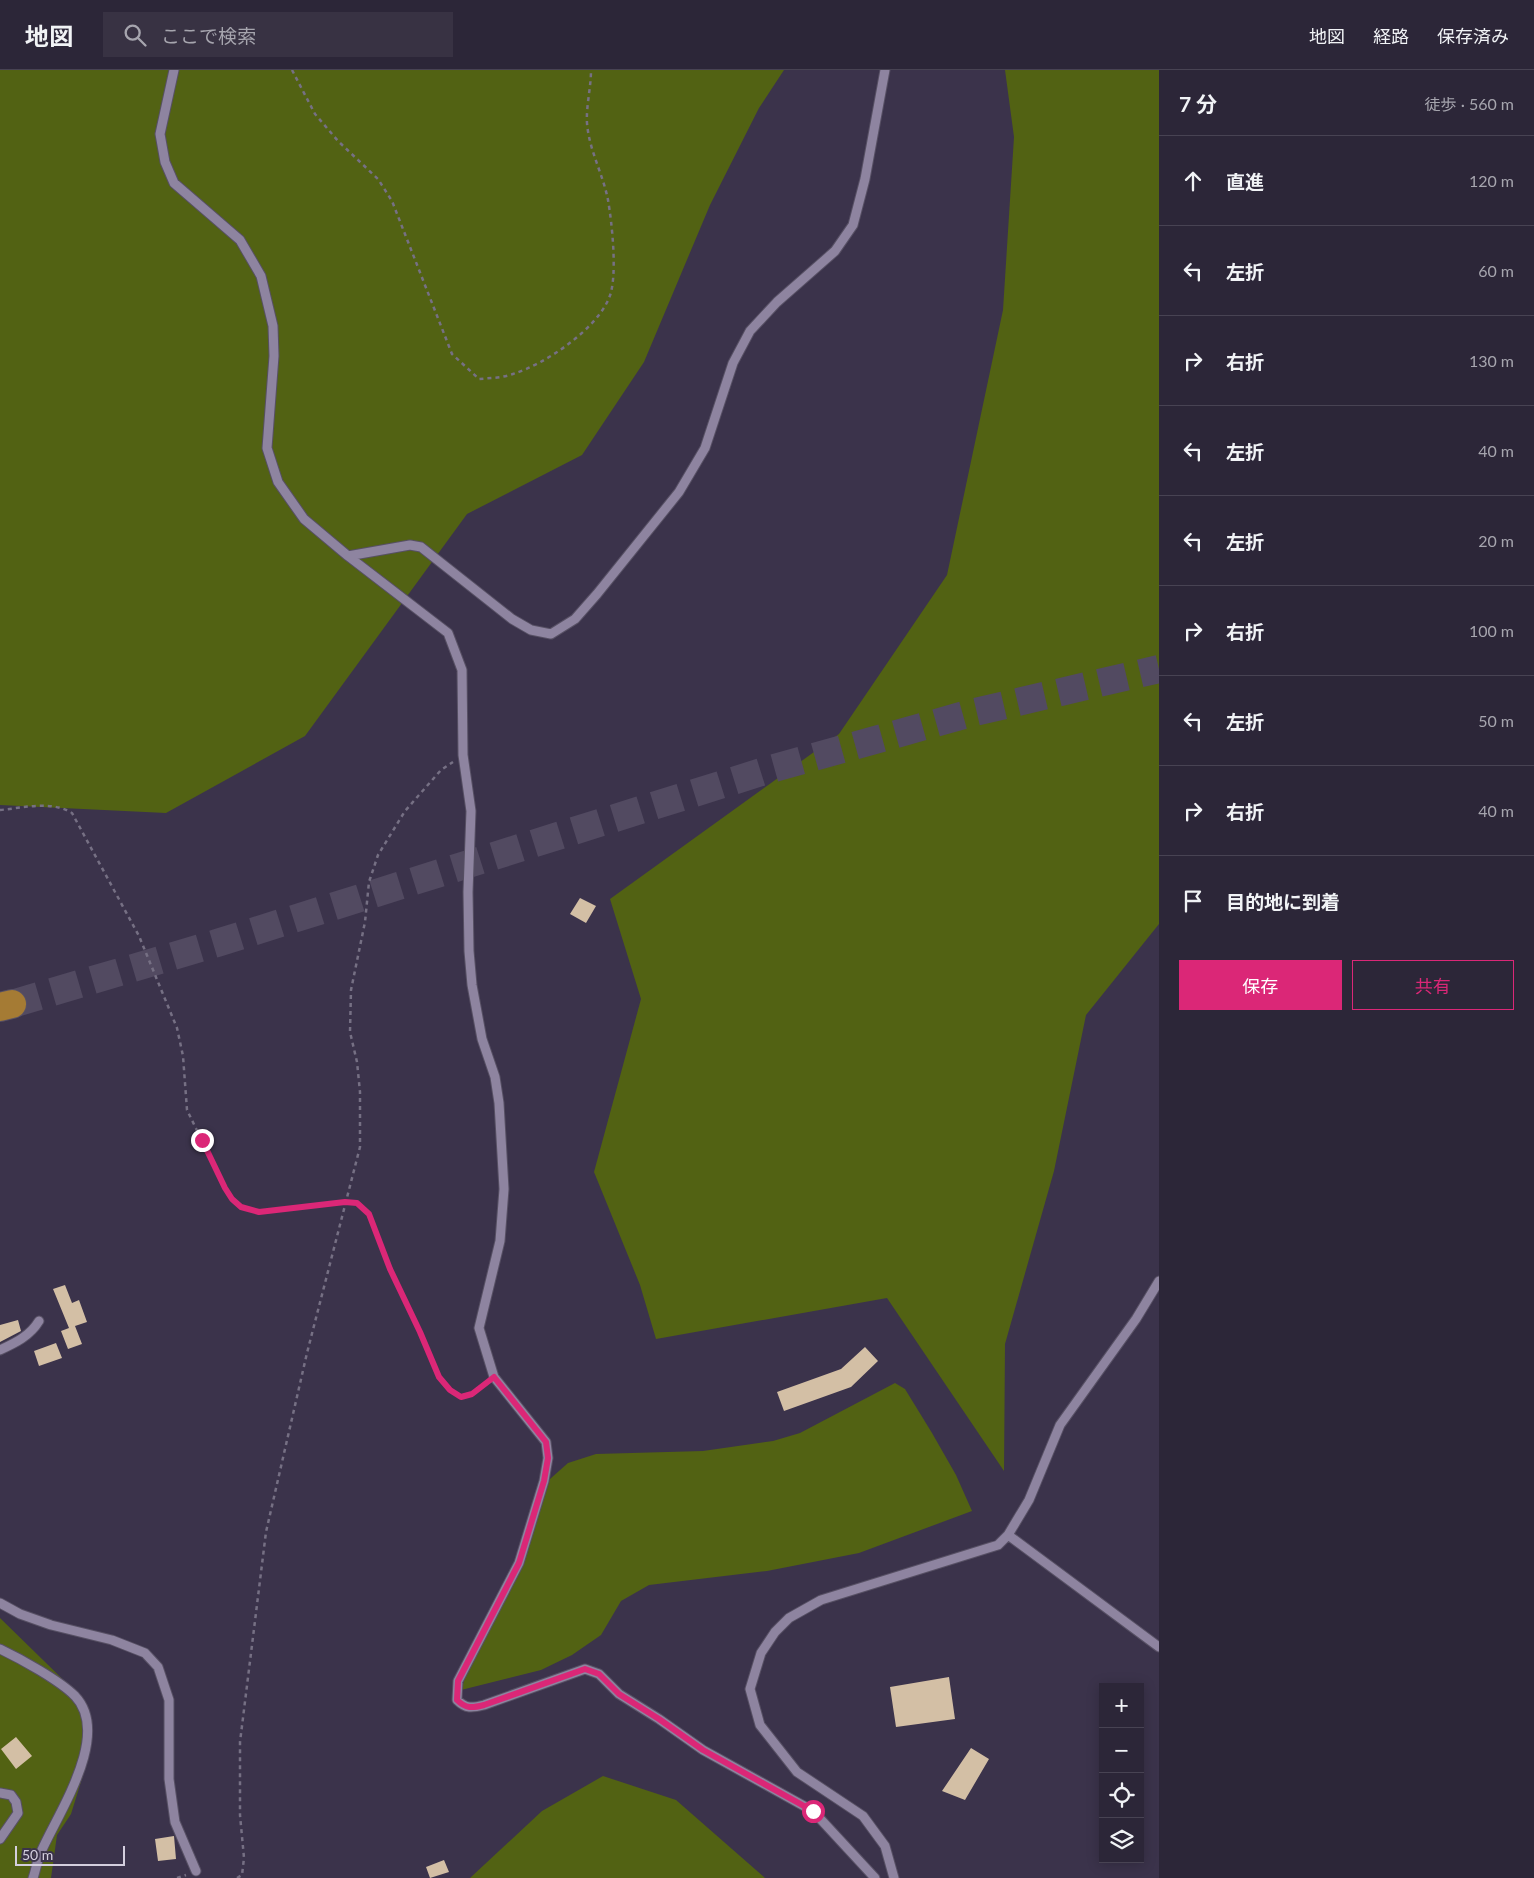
<!DOCTYPE html>
<html lang="ja">
<head>
<meta charset="utf-8">
<style>
	:root { --surface:#2c2638; --page:#383243; --text:#f1f3f6; --muted:#a6a5ae; --line:#484353; --accent:#db2777 }
	body { margin:0; font-family:Lato,"Noto Sans JP",sans-serif; background:var(--page); color:var(--text) }
	.controls { position:absolute; right:15px; bottom:15px; display:grid; overflow:hidden; border-radius:0px; box-shadow:0 2px 12px #0003 }
	.controls button { width:45px; height:45px; display:grid; place-items:center; padding:0; border:0; border-bottom:1px solid var(--line); background:var(--surface); color:var(--text); font:25px sans-serif }
	.scale { position:absolute; left:15px; bottom:12px; width:110px; box-sizing:border-box; padding-left:5px; border:2px solid #d4cfde; border-top:0; font-size:14px; line-height:18px; white-space:nowrap; color:#d4cfde; -webkit-text-stroke:4px #3b334b; paint-order:stroke }
	.stop { position:absolute; width:15px; height:15px; margin:-11px; border:4px solid #db2777; border-radius:50%; background:#fff }
	.stop.end { background:#db2777; border-color:#fff; box-shadow:0 1px 5px #0008 }
	.list { margin:0; padding:0; list-style:none }
	h2 { display:flex; justify-content:space-between; align-items:center; height:65px; margin:0; padding:0 20px; font-size:21px }
	h2 small { font-size:16px; font-weight:400; color:var(--muted) }
	.list li { display:grid; grid-template-columns:32px 1fr auto; gap:15px; align-items:center; box-sizing:border-box; height:90px; padding:0 20px; border-top:1px solid var(--line) }
	.list b { display:block; font-size:19px; white-space:nowrap }
	.list em { font-size:16px; font-style:normal; color:var(--muted) }
	.actions { display:flex; gap:10px; padding:15px 20px }
	.actions a { flex:1; padding:11px 0; border:1px solid var(--accent); border-radius:0px; text-align:center; font-size:18px; color:var(--accent) }
	.actions .main { background:var(--accent); color:#fff }
	.icon { flex:none; width:28px; height:28px; fill:none; stroke:currentColor; stroke-width:2; stroke-linecap:round; stroke-linejoin:round }
	.map { position:relative; flex:none; width:1159px; height:1808px; overflow:hidden }
	header { display:flex; align-items:center; gap:30px; box-sizing:border-box; height:70px; padding:0 25px; background:var(--surface); border-bottom:1px solid var(--line) }
	header strong { font-size:24px }
	nav { display:flex; gap:28px; margin-inline-start:auto; font-size:18px }
	.search { width:350px; height:45px; background:var(--page); display:flex; align-items:center; gap:12px; box-sizing:border-box; padding:0 18px; border-radius:0px; color:var(--muted); font-size:19px }
	main { display:flex }
	aside { flex:1; background:var(--surface) }
	.map>svg:first-child { display:block }
	.green { fill:#526213 }
	.building { fill:#d3bfa5 }
	.lines { fill:none; stroke-linecap:round; stroke-linejoin:round }
	.highway-tunnel { stroke:#524a61; stroke-width:28; stroke-dasharray:28 14; stroke-linecap:butt }
	.minor-casing { stroke:#575064; stroke-width:11 }
	.highway-casing { stroke:#575064; stroke-width:30 }
	.path { stroke:#767084; stroke-width:2.5; stroke-dasharray:4 4; stroke-linecap:butt }
	.minor { stroke:#8e84a0; stroke-width:9 }
	.highway { stroke:#a57b34; stroke-width:28 }
	.route { stroke:#db2777; stroke-width:6 }
</style>
</head>
<body>
<header>
<strong>地図</strong>
<div class="search"><svg class="icon" aria-label="search" viewBox="0 0 24 24"><circle cx="10" cy="10" r="6"/><path d="M15 15l6 6"/></svg>ここで検索</div>
<nav><a>地図</a><a>経路</a><a>保存済み</a></nav>
</header>
<main>
<div class="map">
<svg width="1159" height="1808" viewBox="0 0 1159 1808">
	<rect width="100%" height="100%" fill="#3b334b"/>
	<path class="green" d="M0 0H784L759 38 710 135 644 292 582 385 467 444 305 666 166 743 0 735Z
		M1005 0H1159V854L1086 945 1054 1101 1005 1274 1004 1401 887 1228 656 1269 640 1215 594 1102 641 929 610 829 839 664 947 505 1003 240 1014 67Z
		M895 1313 905 1319 932 1363 956 1405 972 1441 859 1483 767 1501 649 1515 621 1531 601 1565 572 1585 541 1600 461 1620 469 1596 521 1500 550 1409 568 1393 596 1384 703 1381 773 1371 800 1363Z
		M0 1548 85 1631 91 1655 89 1686 71 1744 57 1765 51 1808H0Z
		M603 1706 676 1730 765 1808H470L542 1741Z"/>
	<path class="building" d="M580 828 596 836 586 853 570 844Z
		M65 1215 72 1233 79 1230 87 1252 75 1256 82 1274 68 1279 61 1261 69 1258 53 1219Z
		M18 1250 21 1261 0 1272V1255Z
		M56 1273 62 1288 39 1296 34 1281Z
		M865 1277 878 1291 851 1317 784 1341 777 1322 841 1299Z
		M949 1607 955 1649 896 1657 890 1617Z
		M16 1667 32 1686 16 1699 1 1679Z
		M971 1678 989 1689 965 1730 942 1721Z
		M174 1766 176 1789 158 1791 155 1769Z
		M444 1790 449 1802 430 1808 426 1797Z"/>
	<g class="lines">
		<path class="highway-tunnel" d="M12 934 217 873 771 699 975 642 1159 599"/>
		<defs>
			<path id="minor" d="M174 0 160 64 165 92 174 113 240 170 261 206 273 256 274 286 267 378 278 412 304 449 348 486 448 563 462 600 463 685 471 741 468 822 469 881 472 915 482 969 495 1007 499 1033 504 1119 500 1171 479 1258 494 1307 546 1372 548 1388 544 1411 519 1493 458 1611 457 1630C466 1639 472 1638 484 1635L585 1599 599 1604 619 1624 659 1649 703 1680 813 1741 875 1808
				M348 486 410 475 421 477 512 549 531 560 551 564 575 549 597 524 679 422 705 378 733 293 750 261 777 232 835 181 853 155 865 109 885 0
				M0 1280C15 1273 30 1266 39 1251
				M1008 1465 1159 1577
				M0 1533 20 1544 51 1555 112 1570 145 1583 158 1597 169 1630V1709L175 1752 196 1801
				M0 1579C21 1589 59 1610 75 1626 112 1665 58 1743 41 1782 37 1790 36 1800 33 1808
				M0 1723 11 1725 16 1732 18 1743 0 1769
				M894 1808 885 1776 863 1746 797 1702 760 1655 750 1619 761 1583 775 1562 789 1548 821 1530 998 1475 1008 1465 1029 1430 1060 1355 1136 1249 1159 1211"/>
			<path id="highway" d="M0 937 12 934"/>
		</defs>
		<use href="#minor" class="minor-casing"/>
		<use href="#highway" class="highway-casing"/>
		<path class="path" d="M292 0 315 44 338 71 378 109 392 131 452 284 479 309C490 308 502 308 513 304 545 294 596 260 609 228 618 208 612 153 608 130 603 104 589 80 587 53 586 36 591 18 591 0
			M0 740C23 738 51 730 72 743L139 866 177 958 183 986 187 1040 225 1118 232 1129 241 1137 259 1142 345 1132 357 1133 369 1145 390 1199 420 1262 439 1307 450 1319 461 1327 473 1324 486 1313
			M177 1808 186 1805
			M237 1808 242 1805 244 1788 240 1745V1672L266 1462 307 1283 360 1077V1022L357 992 350 962 351 920 365 852 369 812 378 785 405 741 441 700 453 692"/>
		<use href="#minor" class="minor"/>
		<use href="#highway" class="highway"/>
	</g>
	<g class="lines">
		<path class="route" d="M202 1070 225 1118 232 1129 241 1137 259 1142 345 1132 357 1133 369 1144 390 1199 420 1262 439 1307 450 1320 461 1327 472 1324 494 1307 546 1372 548 1388 544 1411 519 1493 458 1611 457 1630C466 1639 472 1638 484 1635L585 1599 599 1604 619 1624 659 1649 703 1680 813 1741"/>
	</g>
</svg>
<div class="controls">
<button>+</button>
<button>−</button>
<button><svg class="icon" aria-label="locate" viewBox="0 0 24 24"><circle cx="12" cy="12" r="6"/><path d="M12 2v4M12 18v4M2 12h4M18 12h4"/></svg></button>
<button><svg class="icon" aria-label="layers" viewBox="0 0 24 24"><path d="M12 4l9 5-9 5-9-5zM3 14l9 5 9-5"/></svg></button>
</div>
<div class="scale">50 m</div>
<div class="stop" style="left:813px;top:1741px"></div>
<div class="stop end" style="left:202px;top:1070px"></div>
</div>
<aside>
<h2>7 分<small>徒歩 · 560 m</small></h2>
<ul class="list">
<li><svg class="icon" aria-label="ahead" viewBox="0 0 24 24"><path d="M12 20V5M6 11l6-6 6 6"/></svg><div><b>直進</b></div><em>120 m</em></li>
<li><svg class="icon" aria-label="left" viewBox="0 0 24 24"><path d="M17 20v-9H6M10 6l-5 5 5 5"/></svg><div><b>左折</b></div><em>60 m</em></li>
<li><svg class="icon" aria-label="right" viewBox="0 0 24 24"><path d="M7 20v-9h11M14 6l5 5-5 5"/></svg><div><b>右折</b></div><em>130 m</em></li>
<li><svg class="icon" aria-label="left" viewBox="0 0 24 24"><path d="M17 20v-9H6M10 6l-5 5 5 5"/></svg><div><b>左折</b></div><em>40 m</em></li>
<li><svg class="icon" aria-label="left" viewBox="0 0 24 24"><path d="M17 20v-9H6M10 6l-5 5 5 5"/></svg><div><b>左折</b></div><em>20 m</em></li>
<li><svg class="icon" aria-label="right" viewBox="0 0 24 24"><path d="M7 20v-9h11M14 6l5 5-5 5"/></svg><div><b>右折</b></div><em>100 m</em></li>
<li><svg class="icon" aria-label="left" viewBox="0 0 24 24"><path d="M17 20v-9H6M10 6l-5 5 5 5"/></svg><div><b>左折</b></div><em>50 m</em></li>
<li><svg class="icon" aria-label="right" viewBox="0 0 24 24"><path d="M7 20v-9h11M14 6l5 5-5 5"/></svg><div><b>右折</b></div><em>40 m</em></li>
<li><svg class="icon" aria-label="arrive" viewBox="0 0 24 24"><path d="M6 21V4h12l-3 4 3 4H6"/></svg><div><b>目的地に到着</b></div></li>
</ul>
<div class="actions"><a class="main">保存</a><a>共有</a></div>
</aside>
</main>
</body>
</html>
